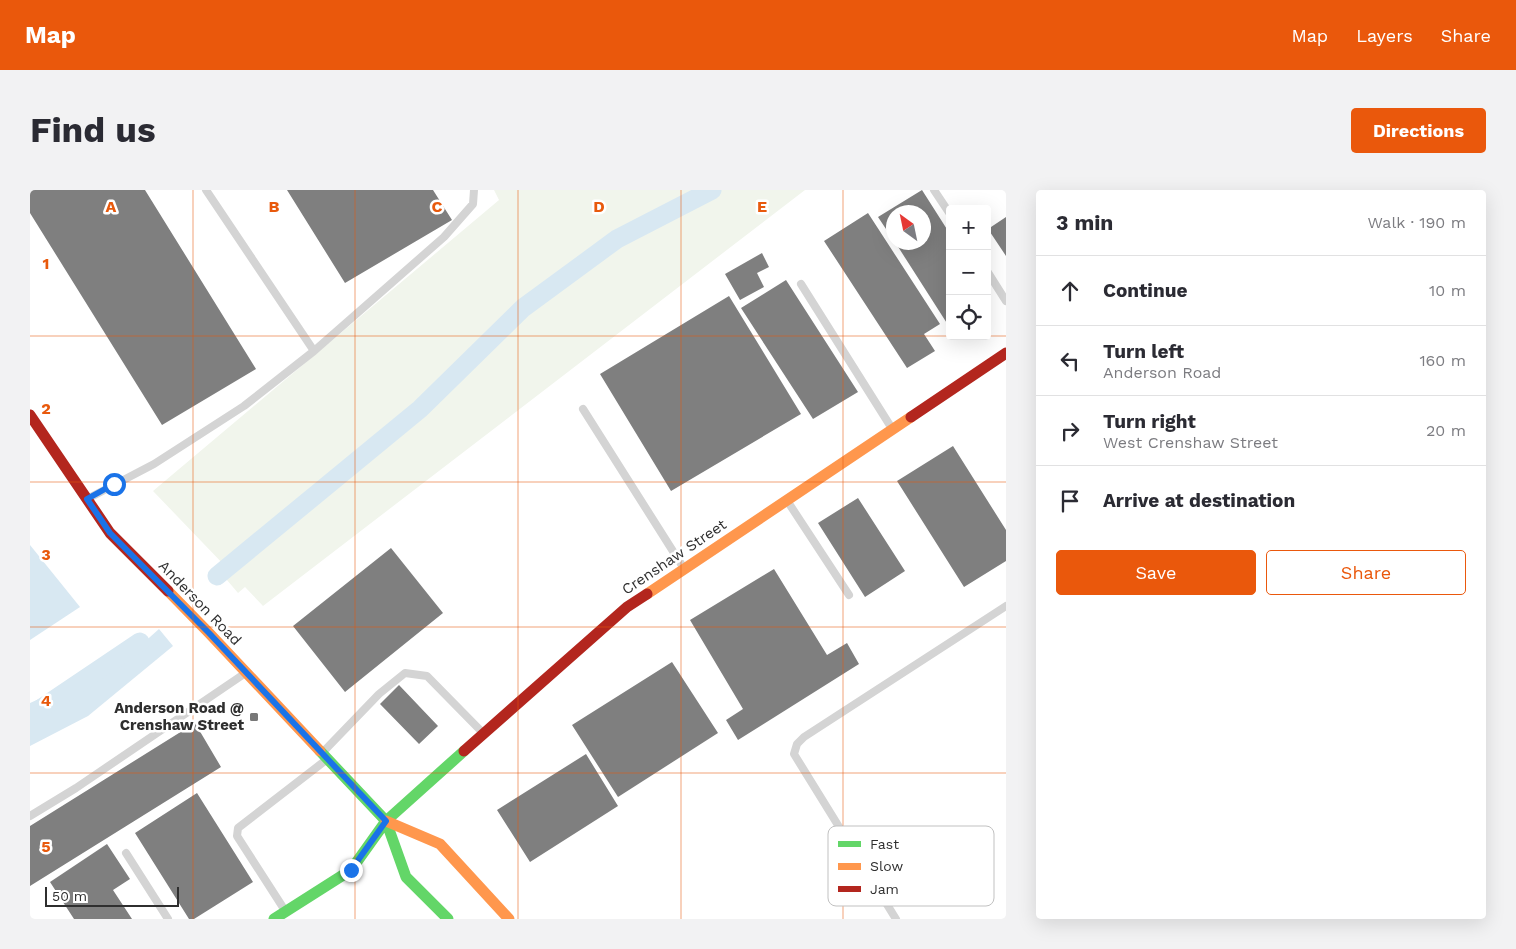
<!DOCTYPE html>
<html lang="en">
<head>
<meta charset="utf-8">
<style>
	:root { --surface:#fff; --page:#f2f2f3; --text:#2b2b33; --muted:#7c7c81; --line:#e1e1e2; --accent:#ea580c }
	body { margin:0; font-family:"Work Sans",sans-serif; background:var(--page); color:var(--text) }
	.controls { position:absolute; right:15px; top:15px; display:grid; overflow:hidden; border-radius:5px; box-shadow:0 5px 20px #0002 }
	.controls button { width:45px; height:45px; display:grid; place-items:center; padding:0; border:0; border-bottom:1px solid var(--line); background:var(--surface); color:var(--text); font:25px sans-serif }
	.compass { position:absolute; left:856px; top:15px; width:45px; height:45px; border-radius:50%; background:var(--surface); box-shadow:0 5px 20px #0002; rotate:327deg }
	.scale { position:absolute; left:15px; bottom:12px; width:134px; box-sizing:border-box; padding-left:5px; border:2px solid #2f2f2f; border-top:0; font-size:14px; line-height:18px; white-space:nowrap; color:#2f2f2f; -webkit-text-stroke:4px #fff; paint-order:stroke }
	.stop { position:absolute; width:15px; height:15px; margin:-11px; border:4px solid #1a73e8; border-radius:50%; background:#fff }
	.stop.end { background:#1a73e8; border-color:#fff; box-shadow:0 1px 5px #0008 }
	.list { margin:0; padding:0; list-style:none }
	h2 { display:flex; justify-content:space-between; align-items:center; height:65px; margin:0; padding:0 20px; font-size:21px }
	h2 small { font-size:16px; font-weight:400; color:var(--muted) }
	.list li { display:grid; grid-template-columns:32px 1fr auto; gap:15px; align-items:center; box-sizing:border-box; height:70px; padding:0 20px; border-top:1px solid var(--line) }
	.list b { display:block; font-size:19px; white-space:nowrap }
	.list p { margin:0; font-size:16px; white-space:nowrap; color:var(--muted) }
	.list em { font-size:16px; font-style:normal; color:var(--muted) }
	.actions { display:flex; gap:10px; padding:15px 20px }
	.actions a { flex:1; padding:11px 0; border:1px solid var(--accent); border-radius:5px; text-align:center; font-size:18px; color:var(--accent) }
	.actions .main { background:var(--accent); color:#fff }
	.icon { flex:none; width:28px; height:28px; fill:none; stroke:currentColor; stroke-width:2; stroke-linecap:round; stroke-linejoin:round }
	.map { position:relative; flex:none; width:976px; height:729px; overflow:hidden; border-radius:5px }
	header { display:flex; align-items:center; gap:30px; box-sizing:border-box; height:70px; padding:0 25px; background:var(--accent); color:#fff }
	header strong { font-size:24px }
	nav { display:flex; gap:28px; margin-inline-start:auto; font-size:18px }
	.intro { display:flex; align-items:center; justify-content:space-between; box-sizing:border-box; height:120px; padding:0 30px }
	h1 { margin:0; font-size:35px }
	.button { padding:12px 22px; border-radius:5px; background:var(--accent); color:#fff; font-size:18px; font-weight:700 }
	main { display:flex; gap:30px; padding:0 30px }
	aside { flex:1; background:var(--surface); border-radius:5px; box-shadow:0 5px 20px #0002 }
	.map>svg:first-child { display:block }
	.green { fill:#f1f5ec }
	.water { fill:#d8e8f2 }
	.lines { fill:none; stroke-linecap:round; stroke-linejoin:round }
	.canal { stroke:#d8e8f2; stroke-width:19 }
	.building { fill:#7f7f7f }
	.lane { stroke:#d4d4d4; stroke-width:8 }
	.fast { stroke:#63d668; stroke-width:11 }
	.slow { stroke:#ff974d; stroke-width:11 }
	.jam { stroke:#b3261e; stroke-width:11 }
	.route { stroke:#1a73e8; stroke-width:6 }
	.grid { fill:none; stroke:#e8590c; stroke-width:1; stroke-opacity:0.55 }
	.poi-dot { fill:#787878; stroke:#fff; stroke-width:2 }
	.labels { text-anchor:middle; stroke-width:5; stroke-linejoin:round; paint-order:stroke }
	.street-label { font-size:15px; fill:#2f2f2f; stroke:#fff }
	.poi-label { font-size:15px; font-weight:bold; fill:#2f2f2f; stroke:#fff; text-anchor:end }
	.key { fill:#fff; stroke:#c1c1c1; stroke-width:1 }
	.key-label { font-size:14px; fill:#2f2f2f }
	.grid-label { font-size:16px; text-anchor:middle; font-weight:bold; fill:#e8590c; stroke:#fff; stroke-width:5; stroke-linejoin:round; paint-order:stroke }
</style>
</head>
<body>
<header>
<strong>Map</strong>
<nav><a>Map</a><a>Layers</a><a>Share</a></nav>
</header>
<div class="intro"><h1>Find us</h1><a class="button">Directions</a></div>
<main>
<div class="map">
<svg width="976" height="729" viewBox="0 0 976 729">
	<rect width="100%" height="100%" fill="#fff"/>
	<path class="green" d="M464 0H775L233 416 215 397 208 403 191 383 197 378 123 301 469 10Z"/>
	<path class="water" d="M0 355 50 417 0 450Z
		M129 439 143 456 58 526 0 556V513L92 472Z"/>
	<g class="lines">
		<path class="canal" d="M187 386 390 219 493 118 587 49 682 0
			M0 526 110 452"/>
	</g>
	<path class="building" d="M0 0H115L226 179 132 235 0 23Z
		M257 0H403L422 30 315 93Z
		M892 0 920 44V138L865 52H894V22H864V51L848 27Z
		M838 23 910 134 894 144 905 161 877 178 794 51Z
		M976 27V66L958 39Z
		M732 63 739 77 727 83 734 97 710 110 695 84Z
		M756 90 828 202 783 229 711 118Z
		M699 106 771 224 641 301 570 184Z
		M923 256 976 340V371L934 397 867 291Z
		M828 308 875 381 835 407 788 333Z
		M361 358 413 423 315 502 263 436Z
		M744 379 797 465 817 453 829 474 708 550 696 530 713 519 660 430Z
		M642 472 688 543 588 607 542 535Z
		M369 495 408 536 389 554 350 514Z
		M165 533 191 577 0 696V636Z
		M556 564 588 616 500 672 467 620Z
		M167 603 223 692 164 729H159L105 643Z
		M77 654 100 689 83 700 102 729H44L20 692Z"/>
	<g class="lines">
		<path class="lane" d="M176 0 284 161
			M904 0 920 24
			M957 81 976 111
			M771 94 861 237
			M553 219 653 377
			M59 308 124 274 214 216 284 161 414 47 443 14 444 0
			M758 312 819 405
			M294 561 349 504 375 483 397 486 452 542
			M0 626 46 598 214 484
			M96 663 138 729
			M254 719 207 646 208 638 296 570
			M866 729 764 564 767 554 774 547 976 416"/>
		<path class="fast" d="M290 561 356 631 376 687 418 729
			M244 729 321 680 356 631 434 561"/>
		<path class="slow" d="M138 401 179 443 290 561
			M617 404 881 227
			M356 631 410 654 479 729"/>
		<path class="jam" d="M0 225 80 343 138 401
			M881 227 976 163
			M434 561 597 417 617 404"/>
	</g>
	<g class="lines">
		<path class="route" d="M84 294 57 309 80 343 179 443 356 631 321 680"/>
	</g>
	<path class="grid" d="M163 0V729M325 0V729M488 0V729M651 0V729M813 0V729M0 146H920M957 146H976M0 292H976M0 437H976M0 583H976"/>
	<rect class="poi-dot" x="219" y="522" width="10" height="10" rx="2.5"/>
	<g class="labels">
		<g class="street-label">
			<text transform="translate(644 367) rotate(-34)" y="5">Crenshaw Street</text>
			<text transform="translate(170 413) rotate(46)" y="5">Anderson Road</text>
		</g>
		<g class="poi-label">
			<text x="214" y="523">Anderson Road @<tspan x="214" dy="17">Crenshaw Street</tspan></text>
		</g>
	</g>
	<rect x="798" y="636" width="166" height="80" rx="8" class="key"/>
	<rect x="808" y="651" width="23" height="6" fill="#63d668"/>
	<rect x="808" y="673" width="23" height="7" fill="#ff974d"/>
	<rect x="808" y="696" width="23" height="6" fill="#b3261e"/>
	<g class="key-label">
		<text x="840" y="659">Fast</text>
		<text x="840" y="681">Slow</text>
		<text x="840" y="704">Jam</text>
	</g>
	<g class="grid-label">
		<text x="81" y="22">A</text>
		<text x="244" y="22">B</text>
		<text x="407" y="22">C</text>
		<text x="569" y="22">D</text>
		<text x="732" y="22">E</text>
		<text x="16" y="79">1</text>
		<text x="16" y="224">2</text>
		<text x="16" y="370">3</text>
		<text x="16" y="516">4</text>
		<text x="16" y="662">5</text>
	</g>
</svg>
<div class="controls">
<button>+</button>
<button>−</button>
<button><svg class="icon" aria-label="locate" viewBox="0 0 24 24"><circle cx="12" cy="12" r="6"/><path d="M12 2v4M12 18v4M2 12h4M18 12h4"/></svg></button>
</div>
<svg class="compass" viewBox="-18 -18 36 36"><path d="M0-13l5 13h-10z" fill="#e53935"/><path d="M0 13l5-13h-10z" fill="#7c7c81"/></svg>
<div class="scale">50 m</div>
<div class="stop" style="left:84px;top:294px"></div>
<div class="stop end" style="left:321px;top:680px"></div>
</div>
<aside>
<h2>3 min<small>Walk · 190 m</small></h2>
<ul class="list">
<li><svg class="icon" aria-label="ahead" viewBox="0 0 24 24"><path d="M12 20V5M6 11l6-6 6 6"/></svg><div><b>Continue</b></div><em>10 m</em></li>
<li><svg class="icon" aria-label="left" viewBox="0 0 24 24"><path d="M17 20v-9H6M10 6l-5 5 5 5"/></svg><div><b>Turn left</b><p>Anderson Road</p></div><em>160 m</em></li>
<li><svg class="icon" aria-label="right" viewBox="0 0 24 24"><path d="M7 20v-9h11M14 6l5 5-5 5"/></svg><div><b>Turn right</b><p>West Crenshaw Street</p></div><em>20 m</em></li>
<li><svg class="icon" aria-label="arrive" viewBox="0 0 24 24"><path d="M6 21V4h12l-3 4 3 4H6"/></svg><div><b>Arrive at destination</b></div></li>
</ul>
<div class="actions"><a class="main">Save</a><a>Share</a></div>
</aside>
</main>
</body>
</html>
